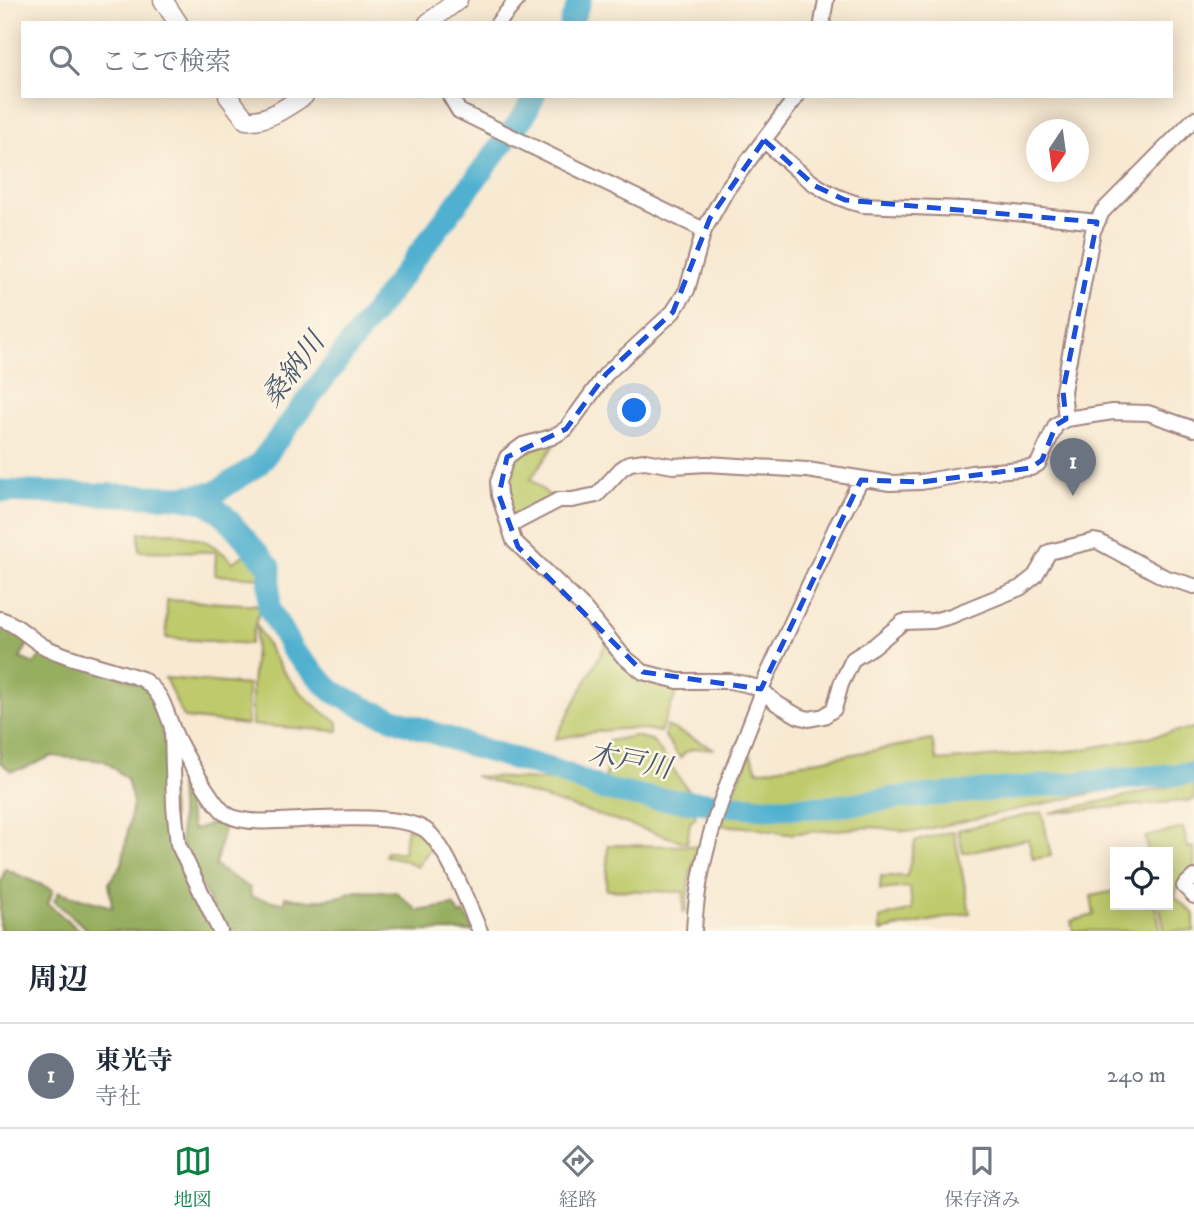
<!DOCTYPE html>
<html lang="ja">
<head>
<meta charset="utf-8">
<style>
	:root { --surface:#fff; --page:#f6f6f7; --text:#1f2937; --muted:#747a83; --line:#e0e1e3; --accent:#0b8043 }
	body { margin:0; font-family:"IM FELL DW Pica","Noto Serif JP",serif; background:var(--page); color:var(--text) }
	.controls { position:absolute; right:21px; bottom:21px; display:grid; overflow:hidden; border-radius:0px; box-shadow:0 4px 18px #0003 }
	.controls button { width:63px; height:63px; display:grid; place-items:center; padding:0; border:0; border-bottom:2px solid var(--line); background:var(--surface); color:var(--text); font:35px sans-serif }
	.compass { position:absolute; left:1026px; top:119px; width:63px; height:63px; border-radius:50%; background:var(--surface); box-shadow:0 4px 18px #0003; rotate:193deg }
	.you { position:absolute; left:635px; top:411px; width:24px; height:24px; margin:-18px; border:5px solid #fff; border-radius:50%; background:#1a73e8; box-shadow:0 0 0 10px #1a73e833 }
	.badge { display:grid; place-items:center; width:46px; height:46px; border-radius:50%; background:var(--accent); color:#fff; font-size:23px; font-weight:700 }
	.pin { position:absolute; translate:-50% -58px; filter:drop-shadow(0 2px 4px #0008) }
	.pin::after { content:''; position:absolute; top:37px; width:24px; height:21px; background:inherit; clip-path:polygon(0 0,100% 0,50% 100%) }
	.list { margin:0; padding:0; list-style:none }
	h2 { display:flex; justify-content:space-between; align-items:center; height:91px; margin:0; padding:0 28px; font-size:30px }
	h2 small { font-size:23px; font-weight:400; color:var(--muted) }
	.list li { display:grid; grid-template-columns:46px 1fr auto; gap:21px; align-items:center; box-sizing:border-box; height:105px; padding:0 28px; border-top:2px solid var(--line) }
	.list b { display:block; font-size:26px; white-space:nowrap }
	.list p { margin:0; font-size:23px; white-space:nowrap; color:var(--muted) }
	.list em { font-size:23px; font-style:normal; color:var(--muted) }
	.icon { flex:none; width:38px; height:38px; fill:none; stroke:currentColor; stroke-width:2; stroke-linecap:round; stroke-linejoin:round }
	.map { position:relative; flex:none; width:1194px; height:931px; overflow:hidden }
	.search { position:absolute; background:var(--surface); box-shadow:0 4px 18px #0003; left:21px; right:21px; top:21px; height:77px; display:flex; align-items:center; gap:18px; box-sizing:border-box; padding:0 24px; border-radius:0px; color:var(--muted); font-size:26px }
	.sheet { height:196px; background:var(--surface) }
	nav { display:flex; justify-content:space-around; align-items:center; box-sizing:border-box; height:98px; border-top:2px solid var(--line); background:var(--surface); font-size:19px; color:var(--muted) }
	nav a { display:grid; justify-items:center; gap:4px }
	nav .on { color:var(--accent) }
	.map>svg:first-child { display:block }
	.green { fill:#beca6c; stroke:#84744c; stroke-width:2 }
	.forest { fill:#96ae60; stroke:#706646; stroke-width:2 }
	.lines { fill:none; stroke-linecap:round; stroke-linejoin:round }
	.river { stroke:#50b0cf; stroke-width:23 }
	.minor-casing { stroke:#a1847e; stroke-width:18 }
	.tertiary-casing { stroke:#a1847e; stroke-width:21 }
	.minor { stroke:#fff; stroke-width:14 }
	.tertiary { stroke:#fff; stroke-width:18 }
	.marked { fill:none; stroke:#1d4ed8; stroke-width:5; stroke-dasharray:14 9; stroke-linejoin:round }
	.labels { text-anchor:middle; stroke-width:5; stroke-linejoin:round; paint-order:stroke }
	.water-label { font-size:28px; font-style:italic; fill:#4c596d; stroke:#fcf5e5 }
</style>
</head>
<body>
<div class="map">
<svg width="1194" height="931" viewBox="0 0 1194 931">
	<rect width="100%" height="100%" fill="#fcf5e5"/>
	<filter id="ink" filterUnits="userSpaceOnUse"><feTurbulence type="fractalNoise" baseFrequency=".0143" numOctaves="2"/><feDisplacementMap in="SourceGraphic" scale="14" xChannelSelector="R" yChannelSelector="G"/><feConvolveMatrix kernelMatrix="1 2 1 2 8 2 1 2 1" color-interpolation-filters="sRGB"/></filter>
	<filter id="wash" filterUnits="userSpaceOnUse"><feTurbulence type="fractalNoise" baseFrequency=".00686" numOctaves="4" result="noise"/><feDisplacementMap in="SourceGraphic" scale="28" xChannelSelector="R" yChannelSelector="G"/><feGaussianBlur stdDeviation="1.57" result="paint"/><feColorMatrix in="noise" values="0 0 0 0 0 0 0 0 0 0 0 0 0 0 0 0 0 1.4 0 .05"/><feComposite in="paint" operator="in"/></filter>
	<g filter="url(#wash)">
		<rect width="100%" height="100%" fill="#f8e9d2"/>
		<path class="green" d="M558 439 531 479 553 499 512 518 502 494 510 458Z
			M172 532C202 539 210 540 233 562L248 552 263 567 262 578 215 575 216 552 139 551V533Z
			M167 600 261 605C257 619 253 630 250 644L166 638Z
			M257 626C276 665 299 699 338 722V731L252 725V685Z
			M608 640 621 657 680 684 660 732C625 724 589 733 555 739Z
			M165 678 248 685 247 725 184 718Z
			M667 726 715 749C702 748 689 746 680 758L664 735Z
			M1194 728V771L914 832 872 827 786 834 756 828 720 825 750 754 758 771 932 740 937 761 1080 750Z
			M634 736 652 740 696 801 695 818 690 823 687 843 474 776 605 784 608 741Z
			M1194 781V800L1049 813Z
			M1042 812 1051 856 1033 859 1028 839 963 853 958 830Z
			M407 827 421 832 432 846 417 867 402 859 385 856 386 852H403Z
			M1183 828 1188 848 1194 847V870L1178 885 1175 897 1194 914V931H1165L1159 905H1168V852H1148L1145 837Z
			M954 831 970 913 880 931V918L912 910 910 887 880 890 881 876H907L915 841Z
			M608 845 698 846 689 880 686 912H683L684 892 606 890Z
			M1115 891V905H1155L1161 931H1073L1071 921 1094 915 1091 896Z"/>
		<path class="forest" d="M6 625 29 642 20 658 34 664 44 651 147 686 166 719 173 833 217 931H89L54 901 59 892 112 907 109 882 122 864 133 803 127 779 105 761 52 756 25 768 11 771 0 762V638Z
			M179 775 193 830 223 820 226 821 215 866 250 888 251 897 284 903 285 897 310 901 342 896 351 891 396 892 418 911 453 905 460 915 465 913 474 931H224L181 843Z
			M5 869 53 890 48 904 80 931H0V885Z"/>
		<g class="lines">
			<path class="river" d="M571 23 580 0
				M0 491 179 497 215 493 259 464 525 114 534 96
				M179 497 207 503 223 514 270 567 269 608 293 651 332 691 371 711 471 746 563 773 602 789 649 798 765 808 829 807 897 798 1194 773"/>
		</g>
	</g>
	<g filter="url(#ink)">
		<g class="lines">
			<defs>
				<path id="minor" d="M498 23 517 0
					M822 23 826 0
					M450 96 459 111 704 230
					M797 96 727 189 704 230 687 290 673 312 606 374 566 429 552 437 523 445 507 457 498 482 499 495 514 541 584 608 623 656 643 672 678 681H729L745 684 761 689 776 703 798 716 809 719 824 716 834 709 841 684 853 659 874 646 903 622 933 621 951 616 1020 588 1035 576 1049 552 1094 541 1099 542 1164 577 1194 586
					M764 140C797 170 817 194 862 205L987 210 1097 222
					M1066 419 1063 391 1093 231 1102 212 1194 119
					M509 526 559 500H572L597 495 621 469 630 463 645 461 673 466 707 464 807 470 890 483 921 482 971 473 1031 468 1038 464 1056 425 1066 419 1113 412 1148 413 1194 429
					M0 619C19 624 30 640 47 648 77 662 111 668 142 679 162 693 164 706 172 727 179 745 211 802 225 813 237 822 262 822 277 821 309 820 405 811 428 832 449 851 468 905 480 931
					M761 689 836 527 861 480
					M172 729 174 806 178 844 220 931
					M1194 877 1184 886 1194 896
					M694 931C698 844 733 771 763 691"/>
				<path id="tertiary" d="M163 0 178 23
					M428 23 458 0
					M228 96 246 120C268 122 286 107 304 96"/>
			</defs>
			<use href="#minor" class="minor-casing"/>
			<use href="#tertiary" class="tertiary-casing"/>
			<use href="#minor" class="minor"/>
			<use href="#tertiary" class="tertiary"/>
		</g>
	</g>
	<path class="marked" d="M764 140 815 186 845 200 1097 222 1063 391 1066 419 1056 425 1042 460 1031 468 921 482 861 480 761 689 643 672 518 547 499 495 507 457 566 429 606 374 673 312 710 218Z"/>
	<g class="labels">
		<g class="water-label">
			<text transform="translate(292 369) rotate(-53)" y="10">桑納川</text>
			<text transform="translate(630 760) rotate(11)" y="10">木戸川</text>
		</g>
	</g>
</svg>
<div class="controls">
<button><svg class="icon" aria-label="locate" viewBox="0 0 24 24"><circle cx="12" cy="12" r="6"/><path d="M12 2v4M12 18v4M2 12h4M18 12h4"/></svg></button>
</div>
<svg class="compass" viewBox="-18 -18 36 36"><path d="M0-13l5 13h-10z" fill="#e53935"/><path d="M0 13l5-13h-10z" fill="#747a83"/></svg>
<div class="you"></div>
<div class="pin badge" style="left:1073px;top:496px;background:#6b7280">1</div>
<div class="search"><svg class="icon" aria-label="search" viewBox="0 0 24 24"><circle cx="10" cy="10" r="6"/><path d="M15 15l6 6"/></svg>ここで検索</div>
</div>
<section class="sheet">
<h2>周辺<small></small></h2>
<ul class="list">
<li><span class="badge" style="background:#6b7280">1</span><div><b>東光寺</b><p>寺社</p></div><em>240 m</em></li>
</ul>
</section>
<nav>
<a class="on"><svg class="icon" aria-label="map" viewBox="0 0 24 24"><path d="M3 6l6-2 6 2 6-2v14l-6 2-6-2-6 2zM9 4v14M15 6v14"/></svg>地図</a>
<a><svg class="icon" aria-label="directions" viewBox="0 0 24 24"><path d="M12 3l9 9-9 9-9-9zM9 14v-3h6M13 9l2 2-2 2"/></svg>経路</a>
<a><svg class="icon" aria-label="saved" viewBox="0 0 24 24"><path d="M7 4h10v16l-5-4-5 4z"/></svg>保存済み</a>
</nav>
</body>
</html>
